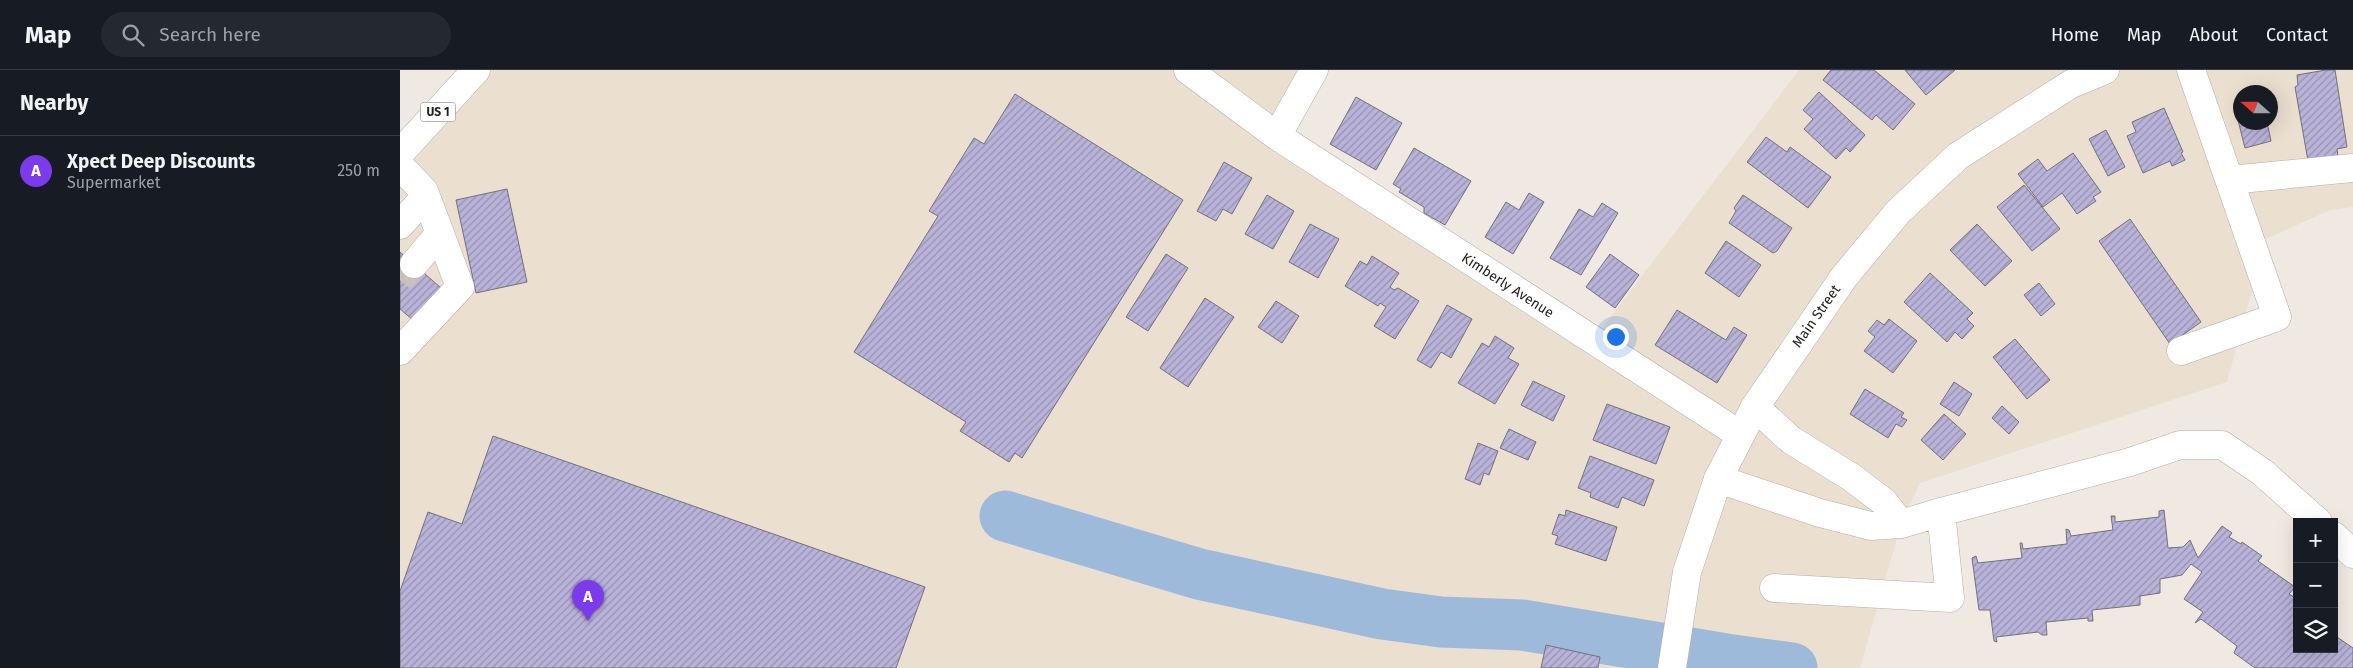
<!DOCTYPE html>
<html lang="en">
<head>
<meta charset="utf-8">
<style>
	:root { --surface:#171b24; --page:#242831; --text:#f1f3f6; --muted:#9ea1a6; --line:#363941; --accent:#7c3aed }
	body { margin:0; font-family:"Fira Sans",sans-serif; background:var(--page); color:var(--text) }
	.controls { position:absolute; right:15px; bottom:15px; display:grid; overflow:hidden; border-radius:0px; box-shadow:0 5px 20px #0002 }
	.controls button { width:45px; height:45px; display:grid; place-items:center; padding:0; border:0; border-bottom:1px solid var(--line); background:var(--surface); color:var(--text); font:25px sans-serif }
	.compass { position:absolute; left:1833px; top:15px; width:45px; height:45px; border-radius:50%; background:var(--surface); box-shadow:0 5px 20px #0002; rotate:291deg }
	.you { position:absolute; left:1215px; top:266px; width:18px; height:18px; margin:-12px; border:4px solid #fff; border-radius:50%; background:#1a73e8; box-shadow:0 0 0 8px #1a73e833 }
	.badge { display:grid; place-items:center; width:32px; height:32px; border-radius:50%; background:var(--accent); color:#fff; font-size:16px; font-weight:700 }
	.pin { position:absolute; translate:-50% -41px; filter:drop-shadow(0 1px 2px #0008) }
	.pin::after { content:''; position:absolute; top:26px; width:18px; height:15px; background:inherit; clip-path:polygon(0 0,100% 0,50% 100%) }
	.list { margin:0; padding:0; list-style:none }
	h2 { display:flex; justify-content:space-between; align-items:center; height:65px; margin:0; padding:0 20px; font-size:21px }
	h2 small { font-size:16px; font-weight:400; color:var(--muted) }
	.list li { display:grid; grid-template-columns:32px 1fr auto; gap:15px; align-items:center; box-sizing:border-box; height:70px; padding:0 20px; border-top:1px solid var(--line) }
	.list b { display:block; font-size:19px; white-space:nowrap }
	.list p { margin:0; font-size:16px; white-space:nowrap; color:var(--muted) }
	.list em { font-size:16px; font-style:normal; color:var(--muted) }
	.icon { flex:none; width:28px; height:28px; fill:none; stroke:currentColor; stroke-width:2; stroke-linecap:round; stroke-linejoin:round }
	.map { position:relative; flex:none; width:1953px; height:598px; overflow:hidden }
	header { display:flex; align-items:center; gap:30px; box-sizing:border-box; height:70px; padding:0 25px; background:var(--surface); border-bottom:1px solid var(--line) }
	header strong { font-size:24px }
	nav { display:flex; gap:28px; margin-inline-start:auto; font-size:18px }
	.search { width:350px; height:45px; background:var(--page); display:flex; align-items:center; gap:12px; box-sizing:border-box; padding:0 18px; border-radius:28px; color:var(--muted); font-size:19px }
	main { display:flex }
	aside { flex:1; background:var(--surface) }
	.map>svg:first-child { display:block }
	.built { fill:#ebdfd0; fill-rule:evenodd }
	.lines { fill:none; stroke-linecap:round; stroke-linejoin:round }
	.river { stroke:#9ebada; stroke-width:51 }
	.building { fill:url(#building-hatch); stroke:#727179 }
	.minor-tunnel { stroke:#c7c1ba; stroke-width:28; stroke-dasharray:28 14; stroke-linecap:butt }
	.minor-casing { stroke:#b3ada5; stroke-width:29 }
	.major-casing { stroke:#b3ada5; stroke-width:29 }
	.highway-casing { stroke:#b3ada5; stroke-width:29 }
	.minor { stroke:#fff; stroke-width:28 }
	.major { stroke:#fff; stroke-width:28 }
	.highway { stroke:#fff; stroke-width:28 }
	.labels { text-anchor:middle; stroke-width:4.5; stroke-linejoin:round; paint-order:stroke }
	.shield { fill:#fff; stroke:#666462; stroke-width:1 }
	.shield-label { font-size:12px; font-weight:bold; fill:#24211e }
	.street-label { font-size:14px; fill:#24211e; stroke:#fff }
</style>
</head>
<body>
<header>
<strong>Map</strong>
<div class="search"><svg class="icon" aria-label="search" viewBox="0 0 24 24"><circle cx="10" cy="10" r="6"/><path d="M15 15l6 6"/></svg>Search here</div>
<nav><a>Home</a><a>Map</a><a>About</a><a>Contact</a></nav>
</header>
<main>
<aside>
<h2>Nearby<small></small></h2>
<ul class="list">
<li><span class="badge">A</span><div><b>Xpect Deep Discounts</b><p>Supermarket</p></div><em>250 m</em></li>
</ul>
</aside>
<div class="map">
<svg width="1953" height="598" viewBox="0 0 1953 598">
	<defs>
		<pattern id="building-hatch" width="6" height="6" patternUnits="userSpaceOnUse" patternTransform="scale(1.25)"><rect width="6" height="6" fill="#b9b3da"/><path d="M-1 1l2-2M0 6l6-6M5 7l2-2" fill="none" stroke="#9691b0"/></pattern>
	</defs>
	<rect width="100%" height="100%" fill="#f0e9e1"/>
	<path class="built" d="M76 0H914L877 65 1193 270 1399 0H1953V137L1930 140 1866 169 1827 312 1520 413 1501 454 1460 598H0V83ZM1840 22H1870V52H1840Z"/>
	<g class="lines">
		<path class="river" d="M605 446 799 504 982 544 1041 552 1122 555 1326 589 1392 598"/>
	</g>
	<path class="building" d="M1431 0H1474L1515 34 1493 60 1476 45 1472 50 1423 10Z
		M1505 0H1555L1526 25Z
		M1926 0H1935L1947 77 1937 79 1938 86 1908 91 1895 17 1898 15 1897 5Z
		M1419 22 1465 65 1450 82 1446 78 1436 89 1404 59 1413 49 1403 40Z
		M615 24 783 130 622 388 615 383 609 392 560 361 566 352 454 282 538 146 529 141 574 68 584 74Z
		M956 27 1002 53 976 100 930 74Z
		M1840 32V52H1867L1871 71 1845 78 1834 34Z
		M1764 38 1783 82 1781 83 1785 90 1772 96 1770 91 1743 103 1727 66 1736 62 1732 52Z
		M1706 60 1725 97 1708 106 1689 69Z
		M1366 67 1387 82 1390 77 1431 107 1408 138 1347 92Z
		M1014 78 1071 111 1045 155 1024 143V137L999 122 1001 119 993 114Z
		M1673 83 1701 122 1693 127 1696 131 1677 144 1662 123 1643 137 1618 104 1638 89 1647 101Z
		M824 92 852 108 832 144 823 139 816 151 797 141Z
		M1624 115 1660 159 1632 181 1597 137Z
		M107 119 127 212 76 223 56 130Z
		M1129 123 1144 132 1113 184 1085 167 1106 132 1119 140Z
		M867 125 894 141 873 179 845 164Z
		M1343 125 1392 158 1377 181 1373 183 1329 153 1336 141 1334 138Z
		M1202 133 1218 143 1181 205 1150 188 1179 139 1193 147Z
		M1730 149 1801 252 1770 274 1699 171Z
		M910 154 939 169 918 208 889 192Z
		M1577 154 1612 191 1585 216 1550 180Z
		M1326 171 1361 195 1339 227 1305 203Z
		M0 182 41 218 13 250 0 239Z
		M766 184 788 198 748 261 726 247Z
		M1210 184 1239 205 1215 238 1186 217Z
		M972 186 999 203 990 217 994 220 998 218 1019 231 995 269 974 256 986 237 980 233 978 236 945 216 960 191 967 195Z
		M1530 203 1573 243 1567 249 1574 256 1562 269 1555 262 1547 272 1504 232Z
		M1639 213 1655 234 1641 246 1624 225Z
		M805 228 834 247 788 317 760 298Z
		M876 231 899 246 882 273 858 257Z
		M1047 235 1072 249 1051 288 1041 282 1031 298 1017 290Z
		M1277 240 1326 270 1334 257 1347 265 1317 313 1255 275Z
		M1489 249 1517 271 1493 303 1464 281 1475 267 1468 261 1477 250 1484 255Z
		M1095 266 1114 278 1108 288 1119 294 1095 334 1058 313 1082 273 1089 277Z
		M1615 269 1650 310 1627 329 1593 287Z
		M1133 311 1165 326 1153 351 1121 335Z
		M1554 312 1572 324 1559 346 1540 334Z
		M1465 319 1504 343 1501 347 1507 350 1502 357 1496 354 1488 368 1450 344Z
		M1207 334 1270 357 1256 394 1193 370Z
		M1602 336 1619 352 1609 364 1592 348Z
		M1544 344 1566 364 1543 390 1521 370Z
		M1109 359 1136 372 1128 390 1100 378Z
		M93 366 525 517 496 598H0V521L28 442 62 454Z
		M1078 373 1098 381 1089 405 1084 403 1080 415 1065 409Z
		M1190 386 1254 410 1244 436 1222 427 1218 438 1190 427 1191 423 1178 418Z
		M1166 440 1217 457 1206 491 1155 474 1158 466 1152 464 1159 444 1165 446Z
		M1764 440 1768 478 1783 477 1790 470 1798 488 1822 456 1832 463 1829 467 1841 474 1842 472 1862 486 1858 491 1895 517 1889 524 1897 529V579H1934V565L1953 578V598H1855L1834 583 1837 576 1801 549 1795 553 1803 542 1784 529 1802 502 1791 494 1782 505 1760 509V523L1740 526V535L1692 540 1693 551H1688V548L1646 552 1647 565H1642L1638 562 1596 567 1597 572 1594 571 1590 540H1579L1572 488 1576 486 1578 493 1622 488 1620 473H1622L1623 479 1667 474 1666 459 1669 460 1671 466 1713 460 1711 446H1715V452L1759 447V441Z
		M1146 575 1200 587 1198 598H1141Z"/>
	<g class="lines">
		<path class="minor-tunnel" d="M0 210 14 194"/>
		<defs>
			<path id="minor" d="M788 0 877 66 1339 364
				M877 66 914 0
				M0 96 24 121 60 217 0 281
				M1830 110 1953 98
				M0 155 26 126
				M14 194 40 163
				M1781 281 1877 247 1791 0
				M1355 337 1391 370 1451 407 1484 432 1501 454
				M1318 409 1420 443 1471 456 1501 454 1541 442 1730 392 1780 375H1822L1862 402 1918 452
				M1934 466 1953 484
				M1374 518 1550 528 1541 442"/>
			<path id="major" d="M1272 598 1287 502 1318 409 1355 337 1444 207 1498 142 1558 86 1671 14 1705 0"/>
			<path id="highway" d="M0 83 76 0"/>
		</defs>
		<use href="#minor" class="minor-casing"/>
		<use href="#major" class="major-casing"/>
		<use href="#highway" class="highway-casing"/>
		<use href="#minor" class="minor"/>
		<use href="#major" class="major"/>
		<use href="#highway" class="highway"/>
	</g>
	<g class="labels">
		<rect class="shield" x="20.5" y="32.5" width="35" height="19" rx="4"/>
		<g class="shield-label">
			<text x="38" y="46">US 1</text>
		</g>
		<g class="street-label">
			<text transform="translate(1108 215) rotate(33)" y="5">Kimberly Avenue</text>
			<text transform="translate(1416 246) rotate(-55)" y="5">Main Street</text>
		</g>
	</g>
</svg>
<div class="controls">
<button>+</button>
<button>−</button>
<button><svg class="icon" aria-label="layers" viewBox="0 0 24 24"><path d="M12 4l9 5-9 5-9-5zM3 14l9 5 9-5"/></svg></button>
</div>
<svg class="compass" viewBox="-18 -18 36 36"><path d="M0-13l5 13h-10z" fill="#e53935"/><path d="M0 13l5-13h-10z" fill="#9ea1a6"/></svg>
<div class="you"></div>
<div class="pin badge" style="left:188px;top:551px">A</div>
</div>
</main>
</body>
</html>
